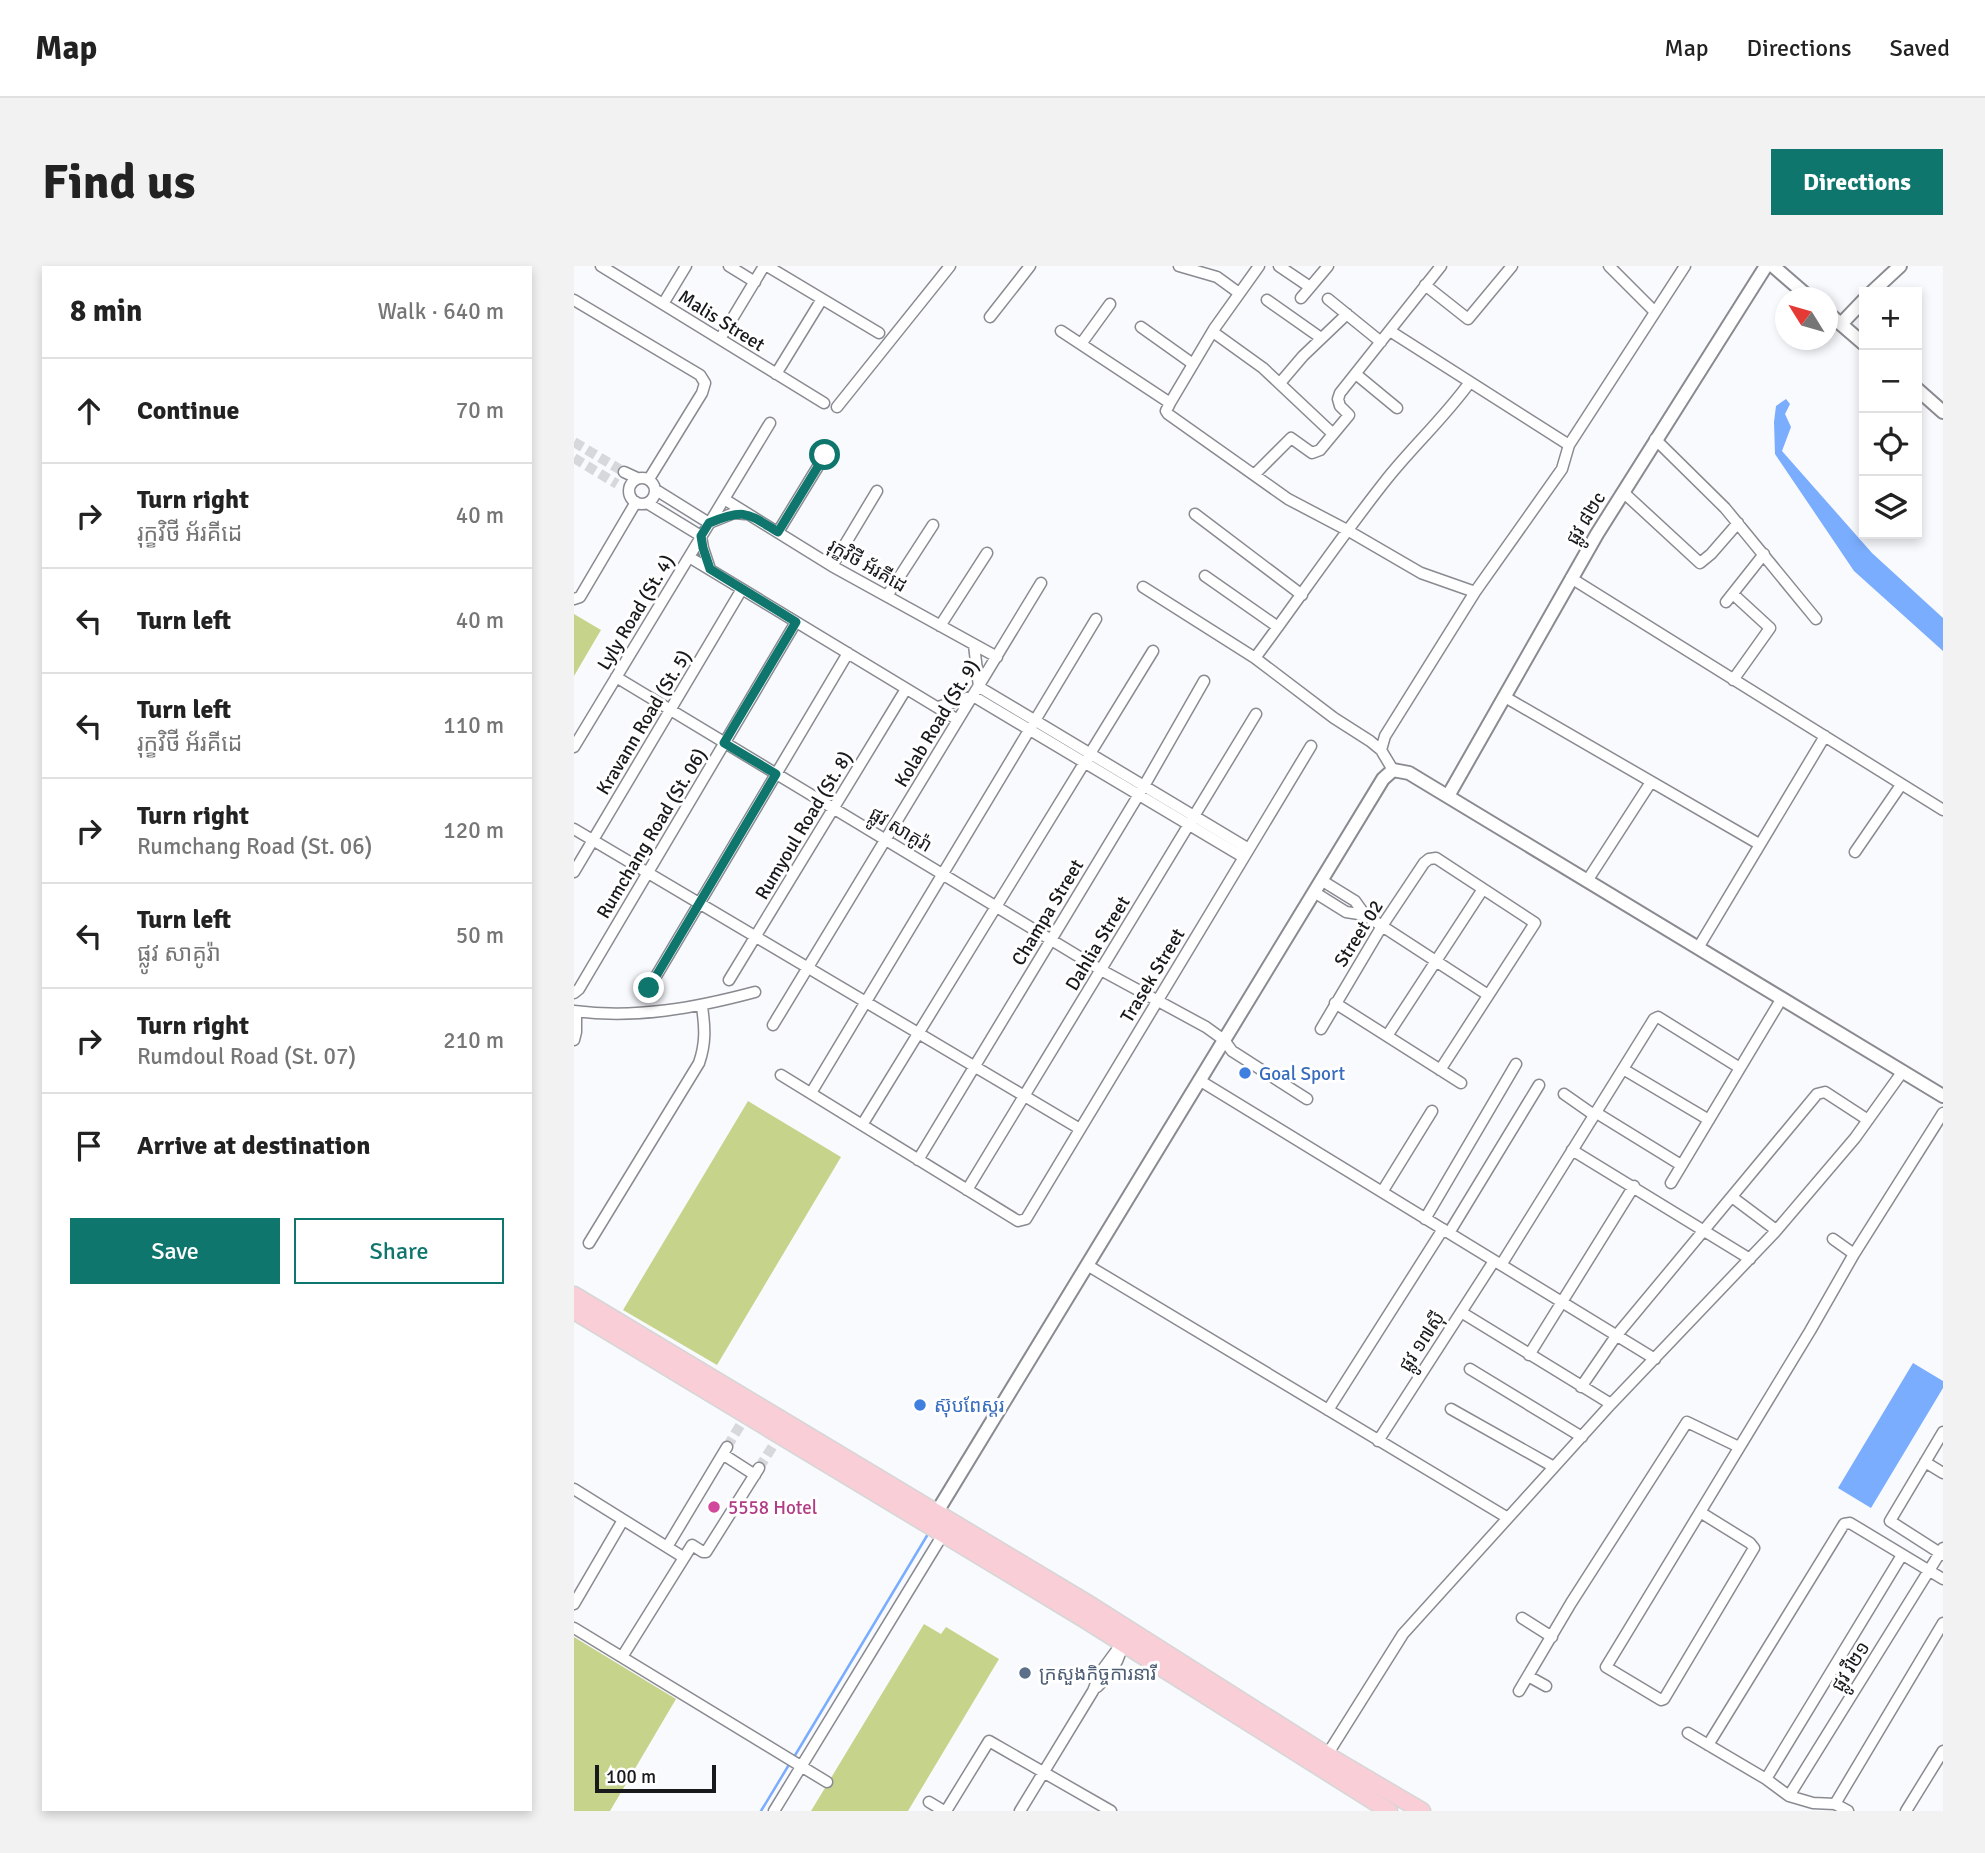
<!DOCTYPE html>
<html lang="en">
<head>
<meta charset="utf-8">
<style>
	:root { --surface:#fff; --page:#f2f2f2; --text:#222; --muted:#767676; --line:#e0e0e0; --accent:#0f766e }
	body { margin:0; font-family:Signika,"Noto Sans Khmer",sans-serif; background:var(--page); color:var(--text) }
	.controls { position:absolute; right:21px; top:21px; display:grid; overflow:hidden; border-radius:0px; box-shadow:0 4px 10px #0003 }
	.controls button { width:63px; height:63px; display:grid; place-items:center; padding:0; border:0; border-bottom:2px solid var(--line); background:var(--surface); color:var(--text); font:35px sans-serif }
	.compass { position:absolute; left:1201px; top:21px; width:63px; height:63px; border-radius:50%; background:var(--surface); box-shadow:0 4px 10px #0003; rotate:307deg }
	.scale { position:absolute; left:21px; bottom:18px; width:121px; box-sizing:border-box; padding-left:7px; border:4px solid #18191b; border-top:0; font-size:19px; line-height:24px; white-space:nowrap; color:#18191b; -webkit-text-stroke:5px #fff; paint-order:stroke }
	.stop { position:absolute; width:21px; height:21px; margin:-16px; border:5px solid #0f766e; border-radius:50%; background:#fff }
	.stop.end { background:#0f766e; border-color:#fff; box-shadow:0 2px 7px #0008 }
	.list { margin:0; padding:0; list-style:none }
	h2 { display:flex; justify-content:space-between; align-items:center; height:91px; margin:0; padding:0 28px; font-size:30px }
	h2 small { font-size:23px; font-weight:400; color:var(--muted) }
	.list li { display:grid; grid-template-columns:46px 1fr auto; gap:21px; align-items:center; box-sizing:border-box; height:105px; padding:0 28px; border-top:2px solid var(--line) }
	.list b { display:block; font-size:26px; white-space:nowrap }
	.list p { margin:0; font-size:23px; white-space:nowrap; color:var(--muted) }
	.list em { font-size:23px; font-style:normal; color:var(--muted) }
	.actions { display:flex; gap:14px; padding:21px 28px }
	.actions a { flex:1; padding:16px 0; border:2px solid var(--accent); border-radius:0px; text-align:center; font-size:24px; color:var(--accent) }
	.actions .main { background:var(--accent); color:#fff }
	.icon { flex:none; width:38px; height:38px; fill:none; stroke:currentColor; stroke-width:2; stroke-linecap:round; stroke-linejoin:round }
	.map { position:relative; flex:none; width:1369px; height:1545px; overflow:hidden; border-radius:0px }
	header { display:flex; align-items:center; gap:42px; box-sizing:border-box; height:98px; padding:0 35px; background:var(--surface); border-bottom:2px solid var(--line) }
	header strong { font-size:33px }
	nav { display:flex; gap:38px; margin-inline-start:auto; font-size:24px }
	.intro { display:flex; align-items:center; justify-content:space-between; box-sizing:border-box; height:168px; padding:0 42px }
	h1 { margin:0; font-size:49px }
	.button { padding:18px 32px; border-radius:0px; background:var(--accent); color:#fff; font-size:24px; font-weight:700 }
	main { display:flex; gap:42px; padding:0 42px }
	aside { flex:1; background:var(--surface); border-radius:0px; box-shadow:0 4px 10px #0003 }
	.map>svg:first-child { display:block }
	.green { fill:#c6d48b }
	.water { fill:#7aadfd }
	.lines { fill:none; stroke-linecap:round; stroke-linejoin:round }
	.stream { stroke:#7aadfd; stroke-width:2.5 }
	.minor-tunnel { stroke:#d7d8dc; stroke-width:10; stroke-dasharray:10 5; stroke-linecap:butt }
	.minor-casing { stroke:#898b91; stroke-width:13 }
	.tertiary-casing { stroke:#898b91; stroke-width:16 }
	.primary-casing { stroke:#d5d6d6; stroke-width:19 }
	.minor { stroke:#fff; stroke-width:10 }
	.tertiary { stroke:#fff; stroke-width:12 }
	.primary { stroke:#faced7; stroke-width:16 }
	.route { stroke:#0f766e; stroke-width:9 }
	.shop-dot { fill:#3f7fe0; stroke:#fff; stroke-width:2.5 }
	.hotel-dot { fill:#d1479c; stroke:#fff; stroke-width:2.5 }
	.service-dot { fill:#5c6f8a; stroke:#fff; stroke-width:2.5 }
	.labels { text-anchor:middle; stroke-width:6; stroke-linejoin:round; paint-order:stroke }
	.street-label { font-size:19px; fill:#18191b; stroke:#fff }
	.shop-label { font-size:19px; fill:#366cbe; stroke:#fff; text-anchor:start }
	.hotel-label { font-size:19px; fill:#b23c85; stroke:#fff; text-anchor:start }
	.service-label { font-size:19px; fill:#4e5e75; stroke:#fff; text-anchor:start }
</style>
</head>
<body>
<header>
<strong>Map</strong>
<nav><a>Map</a><a>Directions</a><a>Saved</a></nav>
</header>
<div class="intro"><h1>Find us</h1><a class="button">Directions</a></div>
<main>
<aside>
<h2>8 min<small>Walk · 640 m</small></h2>
<ul class="list">
<li><svg class="icon" aria-label="ahead" viewBox="0 0 24 24"><path d="M12 20V5M6 11l6-6 6 6"/></svg><div><b>Continue</b></div><em>70 m</em></li>
<li><svg class="icon" aria-label="right" viewBox="0 0 24 24"><path d="M7 20v-9h11M14 6l5 5-5 5"/></svg><div><b>Turn right</b><p>រុក្ខវិថី អ័រគីដេ</p></div><em>40 m</em></li>
<li><svg class="icon" aria-label="left" viewBox="0 0 24 24"><path d="M17 20v-9H6M10 6l-5 5 5 5"/></svg><div><b>Turn left</b></div><em>40 m</em></li>
<li><svg class="icon" aria-label="left" viewBox="0 0 24 24"><path d="M17 20v-9H6M10 6l-5 5 5 5"/></svg><div><b>Turn left</b><p>រុក្ខវិថី អ័រគីដេ</p></div><em>110 m</em></li>
<li><svg class="icon" aria-label="right" viewBox="0 0 24 24"><path d="M7 20v-9h11M14 6l5 5-5 5"/></svg><div><b>Turn right</b><p>Rumchang Road (St. 06)</p></div><em>120 m</em></li>
<li><svg class="icon" aria-label="left" viewBox="0 0 24 24"><path d="M17 20v-9H6M10 6l-5 5 5 5"/></svg><div><b>Turn left</b><p>ផ្លូវ សាគូរ៉ា</p></div><em>50 m</em></li>
<li><svg class="icon" aria-label="right" viewBox="0 0 24 24"><path d="M7 20v-9h11M14 6l5 5-5 5"/></svg><div><b>Turn right</b><p>Rumdoul Road (St. 07)</p></div><em>210 m</em></li>
<li><svg class="icon" aria-label="arrive" viewBox="0 0 24 24"><path d="M6 21V4h12l-3 4 3 4H6"/></svg><div><b>Arrive at destination</b></div></li>
</ul>
<div class="actions"><a class="main">Save</a><a>Share</a></div>
</aside>
<div class="map">
<svg width="1369" height="1545" viewBox="0 0 1369 1545">
	<rect width="100%" height="100%" fill="#f9fafe"/>
	<path class="green" d="M0 348 27 364 0 410Z
		M174 835 267 891 143 1099 49 1044Z
		M350 1358 367 1368 372 1361 425 1393 334 1545H237Z
		M0 1371 102 1433 36 1545H0Z"/>
	<path class="water" d="M1212 133 1216 138 1211 148 1217 161 1208 185 1298 287 1369 352V385L1280 305 1201 188 1200 156 1202 140Z
		M1339 1097 1369 1115V1122L1297 1242 1264 1222Z"/>
	<g class="lines">
		<path class="stream" d="M220 1491 354 1268
			M187 1545 216 1497"/>
		<path class="minor-tunnel" d="M0 176 50 206
			M0 192 43 218
			M153 1181 167 1158
			M185 1202 200 1178"/>
		<defs>
			<path id="minor" d="M27 0 250 137
				M155 0 181 16
				M193 0 305 67
				M605 0 643 11 665 27
				M685 0 640 63 596 137 592 145 594 148 714 233 773 264 847 307 901 326
				M705 0 736 21
				M1035 0 1081 46
				M851 19 894 53 938 0
				M727 32 754 0
				M754 33 807 76
				M0 34 126 109 131 117 128 127 75 213
				M693 34 747 72
				M89 38 112 0
				M416 51 456 0
				M567 61 619 98
				M487 65 596 137
				M816 65 995 179
				M639 66 689 102 758 167
				M146 73 190 0
				M507 78 536 38
				M202 108 248 33
				M783 109 823 142
				M706 117 729 90 773 48
				M263 141 376 0
				M1081 173 1151 242 1242 353
				M50 206 63 212
				M680 209 717 172 738 187 746 184 775 149 766 140 764 133 766 127 867 0
				M55 225a13 13 0 1 1 26 0a13 13 0 1 1-26 0Z
				M82 224 135 257 160 247 171 248
				M1049 226 1126 297 1137 288 1164 257
				M150 233 258 300 423 391
				M73 237 127 270 129 282 136 303
				M621 248 728 329
				M204 266 251 189
				M115 291 384 454
				M258 300 303 225
				M631 310 704 361
				M997 312 1369 544
				M569 321 681 392 760 452 796 475 807 484 819 504
				M313 330 359 259
				M0 333 6 331 62 236
				M1152 336 1190 288
				M366 360 413 287
				M400 379 405 421 675 583
				M681 392C725 333 766 272 812 214 839 180 871 151 896 116
				M42 411 527 704 632 761 650 774 658 785 733 833
				M1159 414 1196 362 1159 328
				M931 431 1185 578
				M364 441 399 430 669 591
				M0 481 196 157
				M807 484 811 470 901 326 988 203 995 179 1111 0
				M0 563 506 863
				M1281 586 1327 519
				M0 606 168 323
				M747 614 781 635 791 649 914 729
				M1013 615 1077 516
				M740 626 772 646 791 649
				M1124 682 1251 470
				M155 714 332 423
				M75 722 274 387
				M0 727 5 723 222 356
				M761 737 887 817
				M0 745C62 753 121 742 181 726
				M199 759 467 317
				M747 763 808 660 850 597 855 593 862 592 961 657 866 804
				M813 770 909 623
				M0 774 2 766V746
				M1049 803 1135 854
				M207 809 444 955 452 953 737 480
				M625 814 1081 1093
				M237 827 522 353
				M990 828 1020 849
				M1021 846 1107 899
				M288 859 579 385
				M998 884 1176 993
				M344 894 570 520 630 415
				M1097 917 1208 732
				M393 924 682 448
				M808 926 858 845
				M1158 931 1202 964
				M851 953 942 798
				M875 967 965 819
				M1259 973 1280 988
				M15 977 125 797C132 777 131 761 128 741
				M513 999 934 1252
				M927 999 1080 753 1084 751 1166 802
				M887 1046 1037 1138
				M955 1089 1060 920
				M896 1103 1008 1171
				M1007 1121 1042 1070 1243 828 1251 826 1294 854
				M877 1143 980 1201
				M754 1144 869 963
				M1369 1166 1316 1255 1369 1289
				M804 1175 920 995
				M150 1189 181 1209
				M1351 1196 1369 1207
				M0 1223 109 1291
				M1126 1246 1176 1277 1180 1282 1090 1433 1087 1434 1032 1401 1236 1065 1280 988 1369 847
				M93 1281 153 1181
				M0 1338 49 1254
				M948 1352 978 1371
				M0 1362 253 1516
				M48 1391 118 1279 129 1286H132L185 1202
				M954 1410 972 1420
				M523 1421C536 1409 546 1395 548 1378
				M945 1425 997 1337 1113 1156 1165 1181
				M1114 1467 1192 1513 1215 1530 1239 1537 1261 1538 1274 1545
				M1134 1479 1270 1258 1276 1257 1369 1313
				M753 1489 829 1368 1037 1138 1201 966 1281 872 1329 805
				M1192 1513 1328 1289
				M1215 1530 1369 1282
				M355 1536 370 1545
				M1261 1538 1369 1357
				M200 1545 371 1265
				M372 1545 415 1475 537 1545
				M446 1545 519 1425 526 1407 551 1373
				M1332 1545 1369 1485"/>
			<path id="tertiary" d="M1199 0 1236 32
				M1298 26 1326 0
				M1254 47 1290 78
				M1267 58 1290 34
				M1343 123 1369 146
				M874 530 1023 268 1192 0
				M358 1254 809 513 819 504 835 507 1369 830"/>
			<path id="primary" d="M0 1029 518 1340 753 1489 848 1545
				M0 1045 510 1353 815 1545"/>
		</defs>
		<use href="#minor" class="minor-casing"/>
		<use href="#tertiary" class="tertiary-casing"/>
		<use href="#primary" class="primary-casing"/>
		<use href="#minor" class="minor"/>
		<use href="#tertiary" class="tertiary"/>
		<use href="#primary" class="primary"/>
	</g>
	<g class="lines">
		<path class="route" d="M75 722 202 508 150 477 222 356 136 303 129 282 127 270 135 257C171 242 173 247 204 266L251 189"/>
	</g>
	<g class="shop-dot">
		<circle cx="671" cy="807" r="7"/>
		<circle cx="346" cy="1139" r="7"/>
	</g>
	<circle class="hotel-dot" cx="140" cy="1241" r="7"/>
	<circle class="service-dot" cx="451" cy="1407" r="7"/>
	<g class="labels">
		<g class="street-label">
			<text transform="translate(148 54) rotate(32)" y="7">Malis Street</text>
			<text transform="translate(1011 252) rotate(-59)" y="7">ផ្លូវ ៨២c</text>
			<text transform="translate(294 299) rotate(30)" y="7">រុក្ខវិថី អ័រគីដេ</text>
			<text transform="translate(61 346) rotate(-59)" y="7">Lyly Road (St. 4)</text>
			<text transform="translate(69 456) rotate(-59)" y="7">Kravann Road (St. 5)</text>
			<text transform="translate(362 457) rotate(-59)" y="7">Kolab Road (St. 9)</text>
			<text transform="translate(229 559) rotate(-59)" y="7">Rumyoul Road (St. 8)</text>
			<text transform="translate(327 563) rotate(31)" y="7">ផ្លូវ សាគូរ៉ា</text>
			<text transform="translate(77 567) rotate(-59)" y="7">Rumchang Road (St. 06)</text>
			<text transform="translate(473 646) rotate(-59)" y="7">Champa Street</text>
			<text transform="translate(784 667) rotate(-58)" y="7">Street 02</text>
			<text transform="translate(523 677) rotate(-59)" y="7">Dahlia Street</text>
			<text transform="translate(578 709) rotate(-59)" y="7">Trasek Street</text>
			<text transform="translate(847 1075) rotate(-57)" y="7">ផ្លូវ ១៧ស៊ី</text>
			<text transform="translate(1276 1400) rotate(-58)" y="7">ផ្លូវ វី២១</text>
		</g>
		<g class="shop-label">
			<text x="685" y="814">Goal Sport</text>
			<text x="360" y="1146">ស៊ុបពែស្តរ</text>
		</g>
		<g class="hotel-label">
			<text x="154" y="1248">5558 Hotel</text>
		</g>
		<g class="service-label">
			<text x="465" y="1414">ក្រសួងកិច្ចការនារី</text>
		</g>
	</g>
</svg>
<div class="controls">
<button>+</button>
<button>−</button>
<button><svg class="icon" aria-label="locate" viewBox="0 0 24 24"><circle cx="12" cy="12" r="6"/><path d="M12 2v4M12 18v4M2 12h4M18 12h4"/></svg></button>
<button><svg class="icon" aria-label="layers" viewBox="0 0 24 24"><path d="M12 4l9 5-9 5-9-5zM3 14l9 5 9-5"/></svg></button>
</div>
<svg class="compass" viewBox="-18 -18 36 36"><path d="M0-13l5 13h-10z" fill="#e53935"/><path d="M0 13l5-13h-10z" fill="#767676"/></svg>
<div class="scale">100 m</div>
<div class="stop" style="left:251px;top:189px"></div>
<div class="stop end" style="left:75px;top:722px"></div>
</div>
</main>
</body>
</html>
